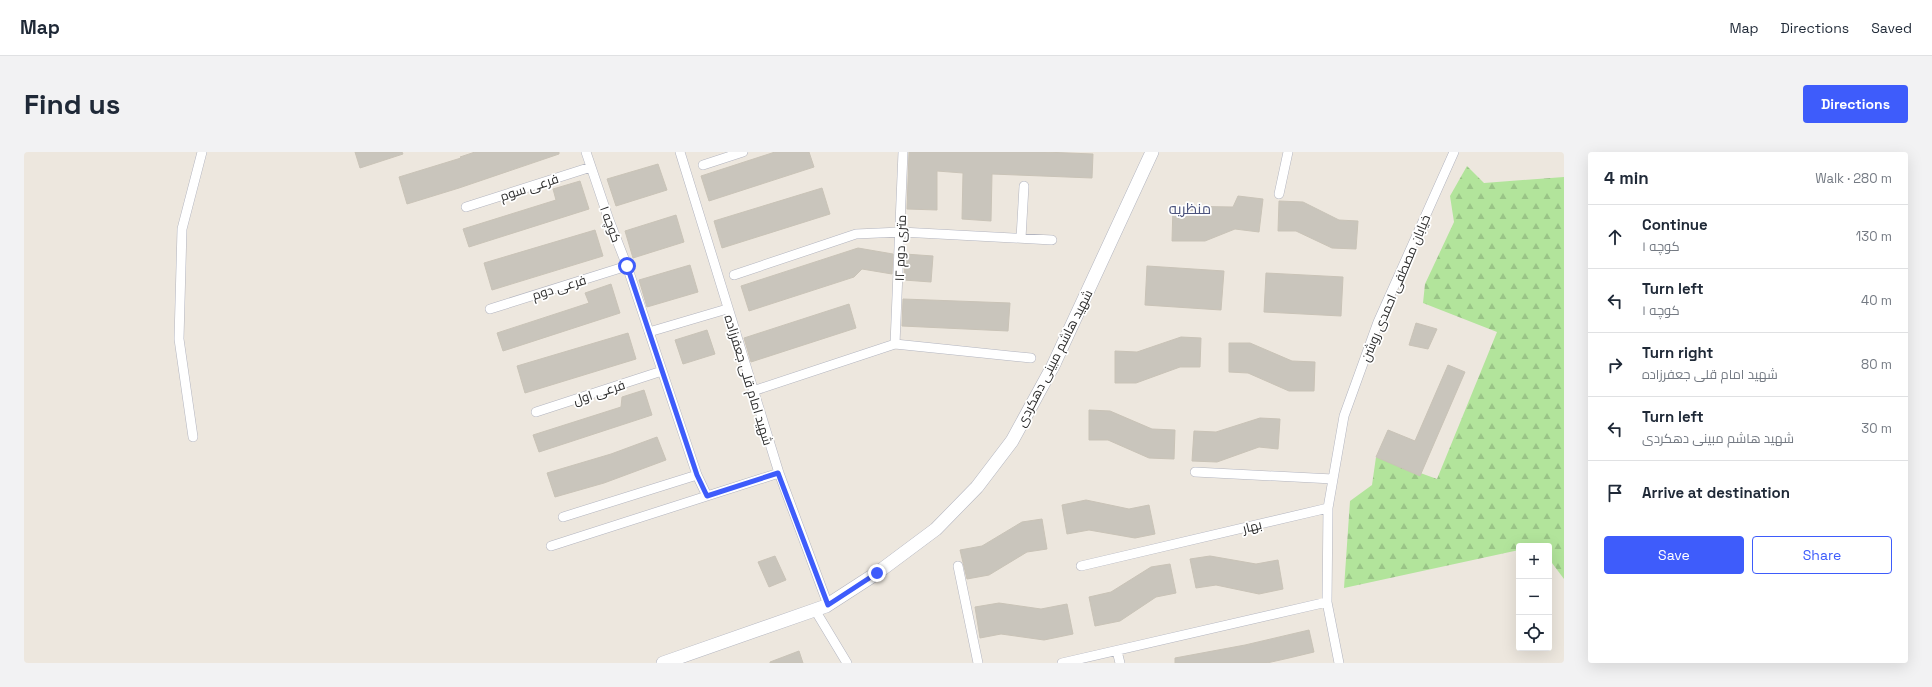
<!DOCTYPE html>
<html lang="en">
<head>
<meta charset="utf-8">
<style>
	:root { --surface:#fff; --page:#f2f2f3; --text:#1f2937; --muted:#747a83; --line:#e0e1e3; --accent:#3e5cfb }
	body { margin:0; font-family:"Space Grotesk",Cairo,sans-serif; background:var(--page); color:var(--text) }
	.controls { position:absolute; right:12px; bottom:12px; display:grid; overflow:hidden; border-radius:4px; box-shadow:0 4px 16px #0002 }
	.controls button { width:36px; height:36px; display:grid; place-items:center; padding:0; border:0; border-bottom:1px solid var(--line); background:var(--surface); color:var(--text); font:20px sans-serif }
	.stop { position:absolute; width:12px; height:12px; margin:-9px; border:3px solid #3e5cfb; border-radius:50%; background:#fff }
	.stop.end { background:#3e5cfb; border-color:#fff; box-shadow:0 1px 4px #0008 }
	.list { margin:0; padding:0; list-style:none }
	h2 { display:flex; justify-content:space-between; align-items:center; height:52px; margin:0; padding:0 16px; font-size:17px }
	h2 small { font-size:13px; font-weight:400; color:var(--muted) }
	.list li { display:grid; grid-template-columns:26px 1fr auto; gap:12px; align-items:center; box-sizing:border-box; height:64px; padding:0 16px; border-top:1px solid var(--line) }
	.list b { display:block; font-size:15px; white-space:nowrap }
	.list p { margin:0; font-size:13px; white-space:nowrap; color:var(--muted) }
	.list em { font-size:13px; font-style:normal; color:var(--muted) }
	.actions { display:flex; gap:8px; padding:12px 16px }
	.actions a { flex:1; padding:9px 0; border:1px solid var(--accent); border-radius:4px; text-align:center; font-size:14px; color:var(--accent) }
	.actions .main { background:var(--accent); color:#fff }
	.icon { flex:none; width:22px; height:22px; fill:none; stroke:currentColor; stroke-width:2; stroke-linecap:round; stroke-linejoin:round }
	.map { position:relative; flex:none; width:1540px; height:511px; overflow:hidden; border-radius:4px }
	header { display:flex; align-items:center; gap:24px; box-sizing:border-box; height:56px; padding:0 20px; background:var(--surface); border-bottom:1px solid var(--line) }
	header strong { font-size:19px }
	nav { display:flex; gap:22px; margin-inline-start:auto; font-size:14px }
	.intro { display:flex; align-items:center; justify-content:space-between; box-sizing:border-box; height:96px; padding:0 24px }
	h1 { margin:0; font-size:28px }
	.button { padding:10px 18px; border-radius:4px; background:var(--accent); color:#fff; font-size:14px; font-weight:700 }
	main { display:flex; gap:24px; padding:0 24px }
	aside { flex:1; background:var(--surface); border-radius:4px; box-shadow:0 4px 16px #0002 }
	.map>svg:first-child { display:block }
	.forest { fill:url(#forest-firs) }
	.building { fill:#c9c5bc; stroke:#c9c3b7 }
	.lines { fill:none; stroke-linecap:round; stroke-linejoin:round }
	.street-casing { stroke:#b2b4bf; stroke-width:10 }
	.secondary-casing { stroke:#b2b4bf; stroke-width:14 }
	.street { stroke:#fff; stroke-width:9 }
	.secondary { stroke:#fff; stroke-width:13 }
	.route { stroke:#3e5cfb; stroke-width:5 }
	.labels { text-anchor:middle; stroke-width:3.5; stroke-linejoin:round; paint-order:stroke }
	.street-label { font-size:13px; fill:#2c2c2c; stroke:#fff }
	.quarter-label { font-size:15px; fill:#4b537d; stroke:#fff }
</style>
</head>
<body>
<header>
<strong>Map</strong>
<nav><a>Map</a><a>Directions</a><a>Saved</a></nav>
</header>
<div class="intro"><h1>Find us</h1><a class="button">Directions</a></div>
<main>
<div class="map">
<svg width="1540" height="511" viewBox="0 0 1540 511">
	<defs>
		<pattern id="forest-firs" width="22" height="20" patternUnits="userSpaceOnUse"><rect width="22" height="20" fill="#b2e49b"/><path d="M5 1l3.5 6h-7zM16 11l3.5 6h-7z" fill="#99c486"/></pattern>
	</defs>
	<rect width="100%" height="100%" fill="#ede7de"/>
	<path class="forest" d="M1443 14 1460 31 1540 25V427L1525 407V394H1495V398L1320 436 1326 349 1348 333 1352 305 1413 327 1473 180 1399 151 1401 132 1430 70 1426 44Z"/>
	<path class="building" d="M331 0H378L379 2 336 16Z
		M451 0H535V2L435 36 383 52 375 25 437 6 436 5Z
		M751 0H785L790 15 685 49 677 24Z
		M885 0H1020L1069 2 1068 26 968 22 967 69 938 67 939 21 913 19V58L883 57Z
		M634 12 643 38 592 54 583 27Z
		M556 29 565 57 445 95 439 77 532 48 529 37Z
		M798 36 806 62 698 96 690 69Z
		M1214 44 1239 47 1235 80 1211 77 1181 89H1148L1149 54 1209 55Z
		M1255 49 1279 50 1315 68 1334 69 1332 97 1308 96 1272 79H1254Z
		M652 63 660 90 609 106 601 79Z
		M571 78 579 104 468 138 460 111Z
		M834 96 869 102 868 122 838 117 830 125 725 159 717 134Z
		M881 102 909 104 907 130 880 128Z
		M666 113 674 140 623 155 615 128Z
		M1123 114 1200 119 1197 158 1121 153Z
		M1242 121 1319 125 1317 164 1240 160Z
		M587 132 596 161 479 199 473 181 565 151 561 141Z
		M879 147 986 151 984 179 878 174Z
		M825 152 832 176 727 210 720 186Z
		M1392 171 1413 177 1404 197 1385 193Z
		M683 178 691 202 659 212 651 188Z
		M604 181 612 207 501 241 493 214Z
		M1157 185 1177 186 1176 215H1156L1112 231H1091V199L1113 200Z
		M1205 191H1226L1268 209 1291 210 1290 239H1265L1224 221 1205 220Z
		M1424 213 1441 220 1396 324 1352 305 1364 278 1391 289Z
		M620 238 628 263 515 300 509 283 597 255 598 245Z
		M1065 258 1086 259 1128 277 1151 278 1150 307 1125 306 1084 288H1065Z
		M1236 266 1256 267 1254 297 1235 295 1193 310 1168 309 1170 279 1192 280Z
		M633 285 642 308 580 331 531 345 523 321 587 302Z
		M1062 348 1105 357 1125 353 1131 382 1111 386 1065 378 1043 382 1038 353Z
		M1018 367 1023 397 1003 400 965 423 943 427 936 398 958 394 998 370Z
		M751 404 762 428 745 435 734 410Z
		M1186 404 1232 412 1254 408 1259 437 1235 442 1192 433 1172 436 1166 407Z
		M1146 412 1152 441 1132 445 1096 469 1071 474 1065 445 1087 440 1127 415Z
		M975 451 1017 457 1043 452 1049 482 1020 488 977 482 956 486 951 455Z
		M1285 478 1290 500 1265 506 1243 511H1151V506L1221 493Z
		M775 499 779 511H746V510Z"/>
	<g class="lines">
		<defs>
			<path id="street" d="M562 0 585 68 603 114 673 323 683 344 755 321
				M656 0 755 321 804 453
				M679 13 719 0
				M1255 42 1264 0
				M442 55 567 15
				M997 86 1000 34
				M710 123 832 82 877 80 1028 88
				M466 157 603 114
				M625 180 703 157
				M871 192 879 0
				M729 239 871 192 1007 206
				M512 260 638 219
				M169 285 155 187 158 77 178 0
				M1171 320 1309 327
				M539 365 673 323
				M527 394 683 344
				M934 414 954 511
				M1057 414 1304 356
				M791 458 823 511
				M1093 499 1096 511
				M1038 511 1303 450
				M1315 511 1303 450 1304 356 1320 264 1354 170 1430 0"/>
			<path id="secondary" d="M639 511 802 454 853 421 912 377 953 335 988 289 1029 214 1128 0"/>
		</defs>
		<use href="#street" class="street-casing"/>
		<use href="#secondary" class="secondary-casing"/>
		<use href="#street" class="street"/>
		<use href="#secondary" class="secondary"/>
	</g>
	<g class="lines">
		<path class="route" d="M603 114 673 323 683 344 754 321 804 453 853 421"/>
	</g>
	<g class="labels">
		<g class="street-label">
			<text transform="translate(505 35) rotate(-18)" y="5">فرعی سوم</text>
			<text transform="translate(587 72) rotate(70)" y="5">کوچه ۱</text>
			<text transform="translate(876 96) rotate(-88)" y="5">۱۲ متری دوم</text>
			<text transform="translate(535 135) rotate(-17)" y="5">فرعی دوم</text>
			<text transform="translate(1371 136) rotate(-67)" y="5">خیابان مصطفی احمدی روشن</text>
			<text transform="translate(1030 206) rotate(-63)" y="5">شهید هاشم مبینی دهکردی</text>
			<text transform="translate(725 228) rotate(73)" y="5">شهید امام قلی جعفرزاده</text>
			<text transform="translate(575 240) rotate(-18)" y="5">فرعی اول</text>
			<text transform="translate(1228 374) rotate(-14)" y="5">بهار</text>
		</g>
		<g class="quarter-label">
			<text x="1166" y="62">منظریه</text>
		</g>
	</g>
</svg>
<div class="controls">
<button>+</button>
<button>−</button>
<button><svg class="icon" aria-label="locate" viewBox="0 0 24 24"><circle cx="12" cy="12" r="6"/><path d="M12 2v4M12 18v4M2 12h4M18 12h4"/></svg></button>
</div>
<div class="stop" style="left:603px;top:114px"></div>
<div class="stop end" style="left:853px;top:421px"></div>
</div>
<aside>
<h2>4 min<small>Walk · 280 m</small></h2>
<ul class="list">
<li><svg class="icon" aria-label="ahead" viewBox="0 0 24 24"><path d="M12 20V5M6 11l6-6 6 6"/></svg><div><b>Continue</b><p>کوچه ۱</p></div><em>130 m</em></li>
<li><svg class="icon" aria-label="left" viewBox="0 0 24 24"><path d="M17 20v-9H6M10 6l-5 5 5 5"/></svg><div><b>Turn left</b><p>کوچه ۱</p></div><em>40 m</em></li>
<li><svg class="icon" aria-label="right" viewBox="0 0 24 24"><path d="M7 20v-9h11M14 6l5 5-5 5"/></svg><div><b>Turn right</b><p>شهید امام قلی جعفرزاده</p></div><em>80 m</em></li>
<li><svg class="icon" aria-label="left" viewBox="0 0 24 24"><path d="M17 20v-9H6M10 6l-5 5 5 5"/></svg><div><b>Turn left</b><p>شهید هاشم مبینی دهکردی</p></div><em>30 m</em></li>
<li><svg class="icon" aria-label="arrive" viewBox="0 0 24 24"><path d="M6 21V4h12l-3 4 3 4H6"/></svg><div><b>Arrive at destination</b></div></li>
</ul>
<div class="actions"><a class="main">Save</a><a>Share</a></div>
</aside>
</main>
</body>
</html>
